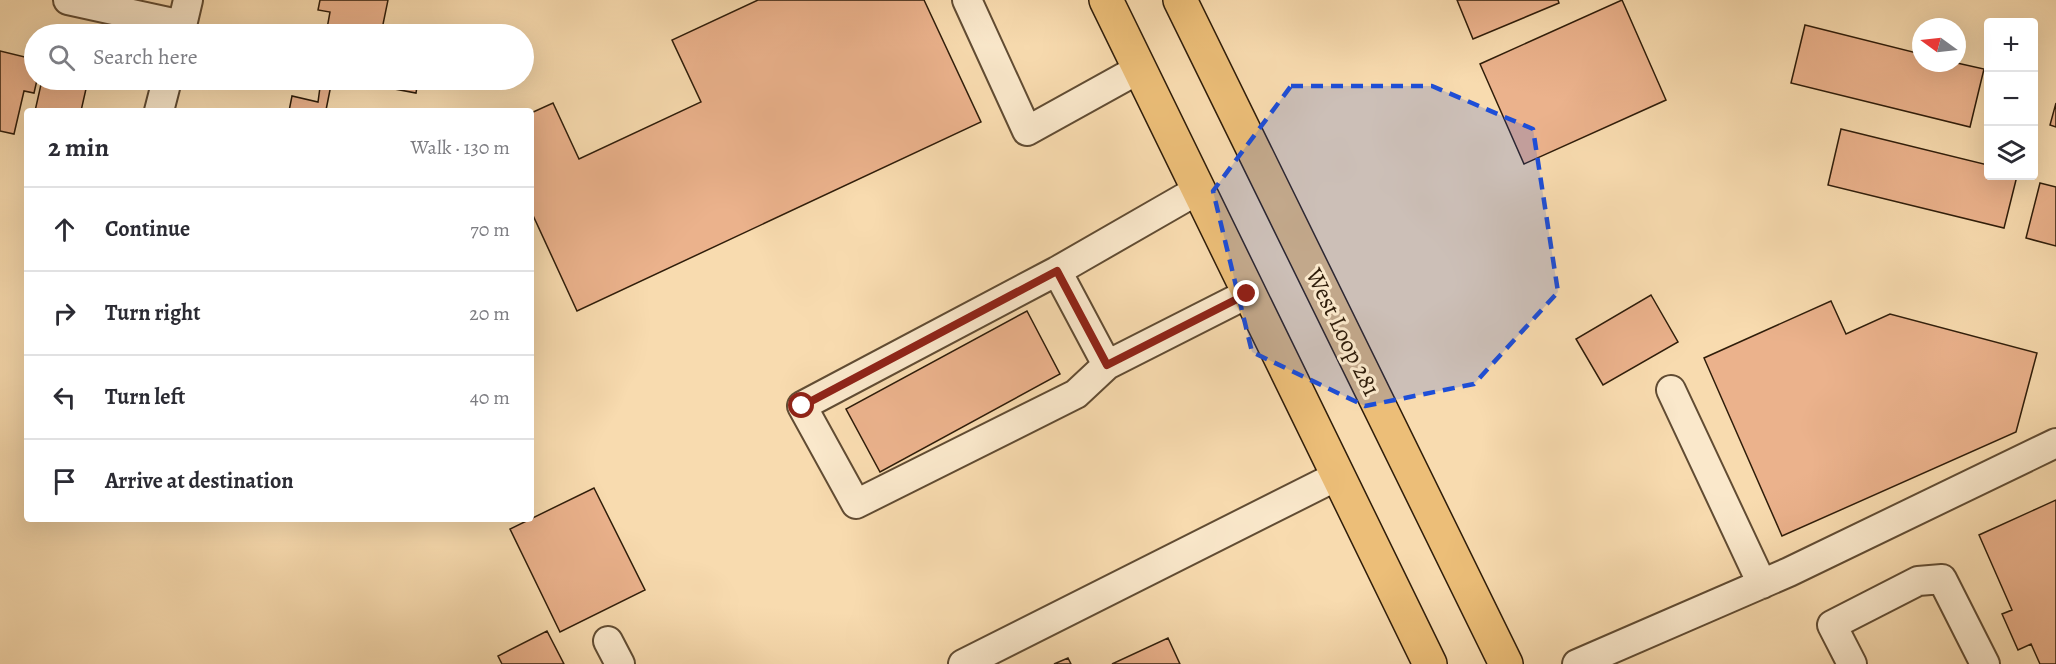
<!DOCTYPE html>
<html lang="en">
<head>
<meta charset="utf-8">
<style>
	:root { --surface:#fff; --page:#f2f2f3; --text:#2b2b33; --muted:#7c7c81; --line:#e1e1e2 }
	body { margin:0; font-family:Alegreya,serif; background:var(--page); color:var(--text) }
	.controls { position:absolute; right:18px; top:18px; display:grid; overflow:hidden; border-radius:6px; box-shadow:0 6px 24px #0002 }
	.controls button { width:54px; height:54px; display:grid; place-items:center; padding:0; border:0; border-bottom:2px solid var(--line); background:var(--surface); color:var(--text); font:30px sans-serif }
	.compass { position:absolute; left:1912px; top:18px; width:54px; height:54px; border-radius:50%; background:var(--surface); box-shadow:0 6px 24px #0002; rotate:285deg }
	.stop { position:absolute; width:18px; height:18px; margin:-14px; border:4px solid #8f2418; border-radius:50%; background:#fff }
	.stop.end { background:#8f2418; border-color:#fff; box-shadow:0 2px 6px #0008 }
	.list { margin:0; padding:0; list-style:none }
	h2 { display:flex; justify-content:space-between; align-items:center; height:78px; margin:0; padding:0 24px; font-size:26px }
	h2 small { font-size:20px; font-weight:400; color:var(--muted) }
	.list li { display:grid; grid-template-columns:39px 1fr auto; gap:18px; align-items:center; box-sizing:border-box; height:84px; padding:0 24px; border-top:2px solid var(--line) }
	.list b { display:block; font-size:22px; white-space:nowrap }
	.list em { font-size:20px; font-style:normal; color:var(--muted) }
	.icon { flex:none; width:33px; height:33px; fill:none; stroke:currentColor; stroke-width:2; stroke-linecap:round; stroke-linejoin:round }
	.map { position:relative; flex:none; width:2056px; height:664px; overflow:hidden }
	.search { position:absolute; background:var(--surface); box-shadow:0 6px 24px #0002; left:24px; top:24px; width:510px; height:66px; display:flex; align-items:center; gap:15px; box-sizing:border-box; padding:0 21px; border-radius:33px; color:var(--muted); font-size:22px }
	.panel { position:absolute; background:var(--surface); box-shadow:0 6px 24px #0002; left:24px; top:108px; width:510px; height:414px; border-radius:6px }
	.map>svg:first-child { display:block }
	.building { fill:#ebb28c; stroke:#2f1d0a; stroke-width:1.5 }
	.lines { fill:none; stroke-linecap:round; stroke-linejoin:round }
	.minor-casing { stroke:#614c33; stroke-width:32 }
	.highway-casing { stroke:#2f1d0a; stroke-width:36 }
	.minor { stroke:#fae8cb; stroke-width:28 }
	.highway { stroke:#ecbe78; stroke-width:33 }
	.route { stroke:#8f2418; stroke-width:8 }
	.marked { fill:#1d4ed8; fill-opacity:0.2; stroke:#1d4ed8; stroke-width:4.5; stroke-dasharray:12 8; stroke-linejoin:round }
	.labels { text-anchor:middle; stroke-width:6; stroke-linejoin:round; paint-order:stroke }
	.street-label { font-size:24px; fill:#2f1d0a; stroke:#fae8cb }
</style>
</head>
<body>
<div class="map">
<svg width="2056" height="664" viewBox="0 0 2056 664">
	<rect width="100%" height="100%" fill="#f8dbaf"/>
	<filter id="stains"><feTurbulence type="fractalNoise" baseFrequency=".00333" numOctaves="4"/><feColorMatrix values="0 0 0 0 .2 0 0 0 0 .09 0 0 0 0 .02 0 0 0 .5 -.17"/></filter>
	<radialGradient id="worn" r=".72"><stop offset=".6" stop-color="#630" stop-opacity="0"/><stop offset="1" stop-color="#630" stop-opacity=".3"/></radialGradient>
	<path class="building" d="M320 0H388L381 34H326L330 12 318 10Z
		M758 0H924L981 122 577 311 531 211V113L553 103 579 159 701 102 672 40Z
		M1457 0H1558L1559 3 1473 39Z
		M1622 0 1666 100 1524 164 1480 64Z
		M1805 25 1921 54V63H1957L1984 69 1970 127 1791 83Z
		M0 51 29 58 27 65 34 67 37 80 34 93 24 91 14 134 0 131Z
		M42 80H88L81 111H35Z
		M321 80H332L326 110 331 111H289L292 96 318 102Z
		M347 80H418L416 93Z
		M2056 103V127L2050 125Z
		M1841 129 1988 165V176H2017L2004 228 1828 185Z
		M2040 183 2056 187V246L2026 238Z
		M1651 295 1678 342 1603 385 1576 339Z
		M1831 301 1846 334 1890 314 2037 353 2016 432 1782 536 1704 358Z
		M1027 311 1060 374 880 472 846 409Z
		M594 488 645 590 560 632 510 529Z
		M2056 500V664H2040L2031 644 2018 650 2002 614 2012 610 1979 535Z
		M547 631 564 664H502L498 656Z
		M1168 638 1180 664H1112Z
		M1068 658 1071 664H1054Z"/>
	<g class="lines">
		<defs>
			<path id="minor" d="M68 0 182 25
				M967 0 1027 131 1139 69
				M180 34 188 0
				M159 111 167 80
				M1057 271 1107 365 1247 294
				M1107 365 1076 394 856 504 802 406 1057 271 1198 190
				M1671 390 1762 584
				M608 641 620 664
				M963 664 1337 476
				M1577 664 1789 572 2056 443
				M1852 664 1832 625 1918 581 1942 579 1985 664"/>
			<path id="highway" d="M1106 0 1430 664
				M1180 0 1506 664"/>
		</defs>
		<use href="#minor" class="minor-casing"/>
		<use href="#highway" class="highway-casing"/>
		<use href="#minor" class="minor"/>
		<use href="#highway" class="highway"/>
	</g>
	<g class="lines">
		<path class="route" d="M802 406 1057 271 1107 365 1247 294"/>
	</g>
	<path class="marked" d="M1291 86H1432L1533 129 1558 292 1474 384 1365 406 1252 352 1213 191Z"/>
	<g class="labels">
		<g class="street-label">
			<text transform="translate(1343 332) rotate(64)" y="8">West Loop 281</text>
		</g>
	</g>
	<rect width="100%" height="100%" filter="url(#stains)"/>
	<rect width="100%" height="100%" fill="url(#worn)"/>
</svg>
<div class="controls">
<button>+</button>
<button>−</button>
<button><svg class="icon" aria-label="layers" viewBox="0 0 24 24"><path d="M12 4l9 5-9 5-9-5zM3 14l9 5 9-5"/></svg></button>
</div>
<svg class="compass" viewBox="-18 -18 36 36"><path d="M0-13l5 13h-10z" fill="#e53935"/><path d="M0 13l5-13h-10z" fill="#7c7c81"/></svg>
<div class="stop" style="left:802px;top:406px"></div>
<div class="stop end" style="left:1247px;top:294px"></div>
<div class="search"><svg class="icon" aria-label="search" viewBox="0 0 24 24"><circle cx="10" cy="10" r="6"/><path d="M15 15l6 6"/></svg>Search here</div>
<section class="panel">
<h2>2 min<small>Walk · 130 m</small></h2>
<ul class="list">
<li><svg class="icon" aria-label="ahead" viewBox="0 0 24 24"><path d="M12 20V5M6 11l6-6 6 6"/></svg><div><b>Continue</b></div><em>70 m</em></li>
<li><svg class="icon" aria-label="right" viewBox="0 0 24 24"><path d="M7 20v-9h11M14 6l5 5-5 5"/></svg><div><b>Turn right</b></div><em>20 m</em></li>
<li><svg class="icon" aria-label="left" viewBox="0 0 24 24"><path d="M17 20v-9H6M10 6l-5 5 5 5"/></svg><div><b>Turn left</b></div><em>40 m</em></li>
<li><svg class="icon" aria-label="arrive" viewBox="0 0 24 24"><path d="M6 21V4h12l-3 4 3 4H6"/></svg><div><b>Arrive at destination</b></div></li>
</ul>
</section>
</div>
</body>
</html>
